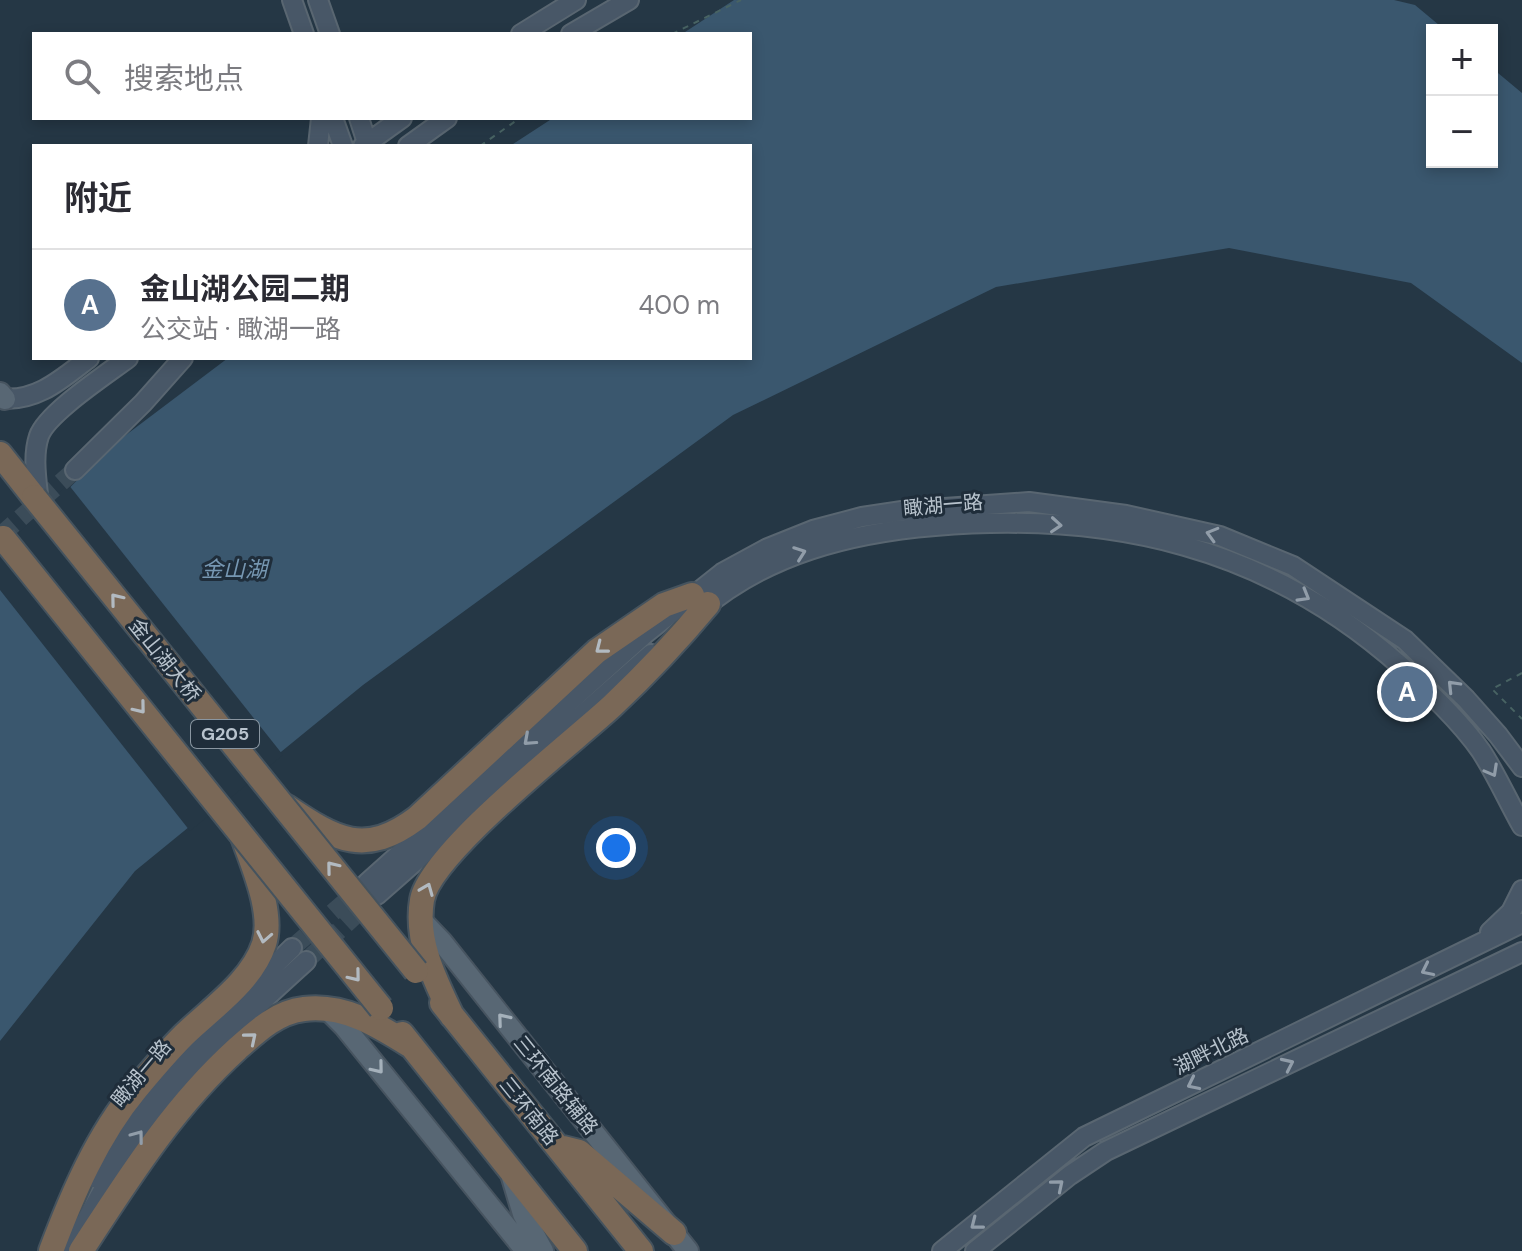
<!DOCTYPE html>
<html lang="zh">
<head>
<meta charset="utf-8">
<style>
	:root { --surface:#fff; --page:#f2f2f3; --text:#2b2b33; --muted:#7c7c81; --line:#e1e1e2; --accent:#57718e }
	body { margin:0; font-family:"DM Sans","Noto Sans SC",sans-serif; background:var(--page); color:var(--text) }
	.controls { position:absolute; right:24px; top:24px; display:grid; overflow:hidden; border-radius:0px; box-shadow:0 4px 12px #0003 }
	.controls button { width:72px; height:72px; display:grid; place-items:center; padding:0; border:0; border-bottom:2px solid var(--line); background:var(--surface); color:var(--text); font:40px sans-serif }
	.you { position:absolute; left:616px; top:848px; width:28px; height:28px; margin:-20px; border:6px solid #fff; border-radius:50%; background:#1a73e8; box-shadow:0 0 0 12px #1a73e833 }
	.badge { display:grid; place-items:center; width:52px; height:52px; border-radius:50%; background:var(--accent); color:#fff; font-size:26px; font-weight:700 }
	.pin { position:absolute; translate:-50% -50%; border:4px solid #fff; box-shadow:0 2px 8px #0006 }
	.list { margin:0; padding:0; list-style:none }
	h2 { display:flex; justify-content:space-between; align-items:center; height:104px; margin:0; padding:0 32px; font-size:34px }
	h2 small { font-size:26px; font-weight:400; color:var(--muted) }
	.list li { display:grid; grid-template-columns:52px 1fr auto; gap:24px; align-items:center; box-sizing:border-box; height:112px; padding:0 32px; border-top:2px solid var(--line) }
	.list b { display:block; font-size:30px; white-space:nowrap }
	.list p { margin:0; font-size:26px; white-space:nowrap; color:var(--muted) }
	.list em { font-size:26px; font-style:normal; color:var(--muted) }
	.icon { flex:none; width:44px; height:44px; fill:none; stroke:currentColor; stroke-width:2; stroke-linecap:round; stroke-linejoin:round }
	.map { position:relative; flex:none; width:1522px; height:1251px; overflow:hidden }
	.search { position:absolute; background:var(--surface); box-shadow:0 4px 12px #0003; left:32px; top:32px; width:720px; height:88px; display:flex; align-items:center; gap:20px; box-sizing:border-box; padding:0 28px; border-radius:0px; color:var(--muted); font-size:30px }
	.panel { position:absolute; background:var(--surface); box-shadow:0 4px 12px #0003; left:32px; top:144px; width:720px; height:216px; border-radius:0px }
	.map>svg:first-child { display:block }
	.water { fill:#3a576e }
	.pier { fill:#253745 }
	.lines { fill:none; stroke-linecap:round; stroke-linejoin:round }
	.secondary-tunnel { stroke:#3b4c59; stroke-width:18; stroke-dasharray:18 9; stroke-linecap:butt }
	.secondary-casing { stroke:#596671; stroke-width:22 }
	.primary-casing { stroke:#475460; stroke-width:24 }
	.highway-casing { stroke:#45535e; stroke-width:28 }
	.path { stroke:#486363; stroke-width:2; stroke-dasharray:6 6; stroke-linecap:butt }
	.secondary { stroke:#485767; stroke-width:18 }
	.primary { stroke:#586774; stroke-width:20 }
	.highway { stroke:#7a6857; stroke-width:24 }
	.highway-bridge-casing { stroke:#45535e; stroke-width:28; stroke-linecap:butt }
	.highway-bridge { stroke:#7a6857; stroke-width:24 }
	.oneway { stroke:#919da9 }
	.oneway2 { stroke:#b2bac1 }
	.oneway3 { stroke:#a5b1bb }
	.labels { text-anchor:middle; stroke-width:6; stroke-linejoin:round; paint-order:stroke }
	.shield { fill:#1f2d3a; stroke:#8a96a1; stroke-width:2 }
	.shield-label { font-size:18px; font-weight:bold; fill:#b8c3cd }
	.street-label { font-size:20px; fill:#b8c3cd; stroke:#1f2d3a }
	.water-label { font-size:22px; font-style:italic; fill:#7697b2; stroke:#1f2d3a }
</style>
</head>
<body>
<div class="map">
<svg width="1522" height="1251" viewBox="0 0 1522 1251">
	<rect width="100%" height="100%" fill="#253745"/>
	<path class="water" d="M734 0H1394L1415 5 1445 30H1432V162H1492V68L1522 93V363L1411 283 1229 248 996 287 733 415 363 685 135 871 0 1041V558L110 447 228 358H750V146H510L553 118H750V34H682Z"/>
	<path class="pier" d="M68 484 283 755 190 831 0 590V552Z"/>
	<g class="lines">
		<path class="secondary-tunnel" d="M0 536 75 470
			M292 948 362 887
			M306 961 374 898"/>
		<defs>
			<path id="secondary" d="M292 0 304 34
				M318 0 330 34
				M521 34 576 0
				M571 34 629 0
				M333 118 343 146
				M359 118 368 146
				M318 146 321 118
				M363 146 402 118
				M408 146 447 118
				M0 398C36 403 63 378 89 358
				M75 470 143 403 183 358
				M39 504C37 482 32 457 39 436 47 413 107 374 128 358
				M700 611C766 554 850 533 935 526 1112 511 1268 547 1402 667 1428 691 1461 722 1481 751 1496 774 1508 801 1522 826
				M367 883 645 634 722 573 768 548 813 530 862 517 902 511 1029 502 1126 515 1220 536 1293 566 1405 640 1466 699 1498 735 1522 767
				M377 895 651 654
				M1490 932 1511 912 1522 890
				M94 1178 135 1110 197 1041 292 948
				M69 1251C89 1216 108 1178 131 1144 180 1075 243 1018 306 961
				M942 1251 1084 1137 1522 923
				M975 1251 1070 1175 1106 1151 1522 952"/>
			<path id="primary" d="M0 393 5 399
				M421 920 442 942 688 1251
				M327 1009 344 1026 526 1251
				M511 1174 523 1214 543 1251"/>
			<path id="highway" d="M0 454 34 497
				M287 807C336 840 365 857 417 818L597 651 664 605 692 595
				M442 1003 641 1251
				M452 1016C435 980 415 941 422 900 430 853 572 743 612 706 646 674 678 640 708 604
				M402 1034 575 1251
				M563 1148 579 1152 674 1233
				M51 1251C72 1195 97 1136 136 1089 151 1071 167 1052 184 1035 212 1008 252 981 264 944 274 913 253 866 243 837
				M81 1251C128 1179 173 1107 237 1049 257 1031 277 1012 304 1009 345 1004 379 1026 411 1046"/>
		</defs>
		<use href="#secondary" class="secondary-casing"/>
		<use href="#primary" class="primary-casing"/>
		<use href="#highway" class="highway-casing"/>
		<path class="path" d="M672 34 741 0
			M480 146 520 118
			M1522 673 1492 689 1522 719"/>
		<use href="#secondary" class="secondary"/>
		<use href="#primary" class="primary"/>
		<use href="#highway" class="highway"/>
		<defs>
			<path id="highway-bridge" d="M34 497 416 971
				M3 538 381 1008"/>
		</defs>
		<use href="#highway-bridge" class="highway-bridge-casing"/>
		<use href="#highway-bridge" class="highway-bridge"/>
	</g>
	<defs><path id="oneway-chevron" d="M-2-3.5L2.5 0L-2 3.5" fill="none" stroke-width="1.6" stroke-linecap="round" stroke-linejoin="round" transform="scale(2)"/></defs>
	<g class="oneway">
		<use href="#oneway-chevron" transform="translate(1056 525) rotate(4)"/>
		<use href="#oneway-chevron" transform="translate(1212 534) rotate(-164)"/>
		<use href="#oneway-chevron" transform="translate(800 553) rotate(-20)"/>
		<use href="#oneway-chevron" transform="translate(1304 596) rotate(30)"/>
		<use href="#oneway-chevron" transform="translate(1453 686) rotate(-134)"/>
		<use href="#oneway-chevron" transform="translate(529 740) rotate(138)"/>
		<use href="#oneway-chevron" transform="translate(1492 771) rotate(61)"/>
		<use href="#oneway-chevron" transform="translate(1427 970) rotate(154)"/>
		<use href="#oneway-chevron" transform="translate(1288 1064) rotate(-25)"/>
		<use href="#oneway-chevron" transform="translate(1193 1084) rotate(154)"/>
		<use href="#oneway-chevron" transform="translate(138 1136) rotate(-53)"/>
		<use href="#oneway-chevron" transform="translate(1058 1185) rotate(-40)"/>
		<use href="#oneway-chevron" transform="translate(976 1224) rotate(142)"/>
	</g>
	<g class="oneway2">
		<use href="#oneway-chevron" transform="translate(116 599) rotate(-129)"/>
		<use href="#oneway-chevron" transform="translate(601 648) rotate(142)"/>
		<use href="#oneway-chevron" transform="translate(140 708) rotate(51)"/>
		<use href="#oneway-chevron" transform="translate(332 867) rotate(-129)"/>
		<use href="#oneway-chevron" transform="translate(427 889) rotate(-68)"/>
		<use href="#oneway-chevron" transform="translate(264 937) rotate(101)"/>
		<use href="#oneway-chevron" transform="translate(355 976) rotate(51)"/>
		<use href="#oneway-chevron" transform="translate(251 1038) rotate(-40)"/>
	</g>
	<g class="oneway3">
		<use href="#oneway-chevron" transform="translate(503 1019) rotate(-130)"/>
		<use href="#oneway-chevron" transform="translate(378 1068) rotate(51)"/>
	</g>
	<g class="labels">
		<rect class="shield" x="191" y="720" width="68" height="28" rx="6"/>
		<g class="shield-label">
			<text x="225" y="740">G205</text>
		</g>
		<g class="street-label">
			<text transform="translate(943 505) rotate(-5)" y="7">瞰湖一路</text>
			<text transform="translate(165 660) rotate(51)" y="7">金山湖大桥</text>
			<text transform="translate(1211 1051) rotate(-26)" y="7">湖畔北路</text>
			<text transform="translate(141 1073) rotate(-50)" y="7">瞰湖一路</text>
			<text transform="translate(556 1085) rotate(51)" y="7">三环南路辅路</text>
			<text transform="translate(529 1111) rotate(51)" y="7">三环南路</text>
		</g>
		<g class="water-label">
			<text x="234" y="577">金山湖</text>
		</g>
	</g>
</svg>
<div class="controls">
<button>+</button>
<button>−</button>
</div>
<div class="you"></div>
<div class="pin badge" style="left:1407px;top:692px">A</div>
<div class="search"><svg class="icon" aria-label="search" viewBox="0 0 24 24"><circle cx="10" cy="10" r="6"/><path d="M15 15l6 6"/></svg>搜索地点</div>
<section class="panel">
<h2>附近<small></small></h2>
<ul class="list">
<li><span class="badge">A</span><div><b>金山湖公园二期</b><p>公交站 · 瞰湖一路</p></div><em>400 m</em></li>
</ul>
</section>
</div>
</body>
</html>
